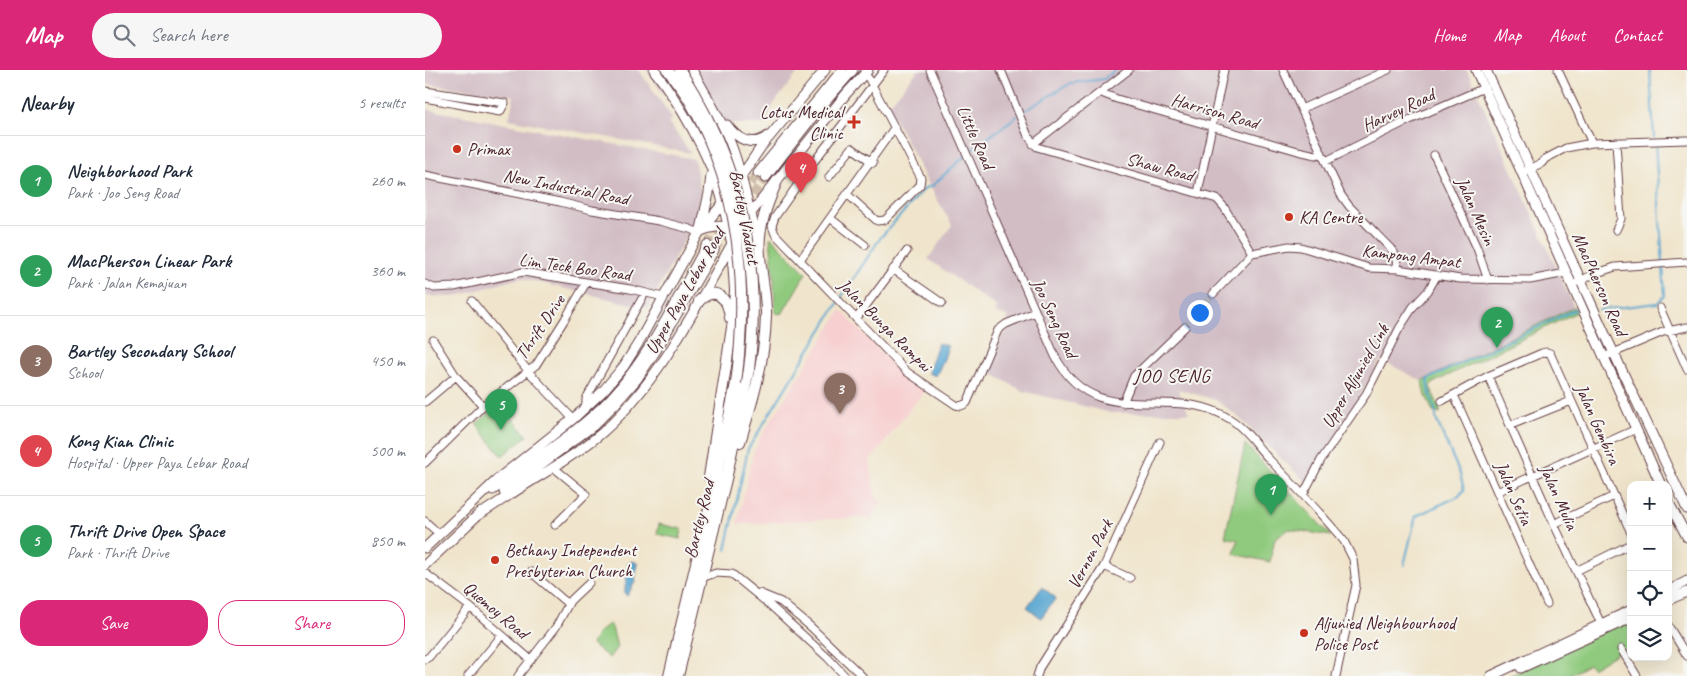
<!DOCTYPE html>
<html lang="en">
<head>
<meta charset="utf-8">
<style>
	:root { --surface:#fff; --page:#f6f6f7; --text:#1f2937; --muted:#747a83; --line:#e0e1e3; --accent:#db2777 }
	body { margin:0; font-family:Caveat,sans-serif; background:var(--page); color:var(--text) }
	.controls { position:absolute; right:15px; bottom:15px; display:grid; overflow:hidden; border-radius:10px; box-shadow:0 5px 20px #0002 }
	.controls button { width:45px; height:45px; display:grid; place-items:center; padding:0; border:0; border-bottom:1px solid var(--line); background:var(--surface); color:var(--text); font:25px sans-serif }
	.you { position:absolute; left:774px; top:242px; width:18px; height:18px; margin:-12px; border:4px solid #fff; border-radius:50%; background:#1a73e8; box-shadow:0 0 0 8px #1a73e833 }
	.badge { display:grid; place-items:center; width:32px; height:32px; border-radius:50%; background:var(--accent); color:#fff; font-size:16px; font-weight:700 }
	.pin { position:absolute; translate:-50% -41px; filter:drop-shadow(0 1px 2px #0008) }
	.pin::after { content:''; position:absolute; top:26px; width:18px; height:15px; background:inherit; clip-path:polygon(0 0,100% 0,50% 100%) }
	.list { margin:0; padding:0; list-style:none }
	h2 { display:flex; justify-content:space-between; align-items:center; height:65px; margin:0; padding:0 20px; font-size:21px }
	h2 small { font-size:16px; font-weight:400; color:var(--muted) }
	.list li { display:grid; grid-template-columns:32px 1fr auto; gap:15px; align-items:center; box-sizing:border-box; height:90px; padding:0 20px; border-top:1px solid var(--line) }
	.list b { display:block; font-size:19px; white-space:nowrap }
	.list p { margin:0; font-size:16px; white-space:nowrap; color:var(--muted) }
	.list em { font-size:16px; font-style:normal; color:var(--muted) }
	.actions { display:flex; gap:10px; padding:15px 20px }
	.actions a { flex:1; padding:11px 0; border:1px solid var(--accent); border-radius:20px; text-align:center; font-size:18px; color:var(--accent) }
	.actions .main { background:var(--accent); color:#fff }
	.icon { flex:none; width:28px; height:28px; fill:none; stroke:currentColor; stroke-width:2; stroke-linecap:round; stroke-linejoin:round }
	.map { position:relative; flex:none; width:1262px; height:606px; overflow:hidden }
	header { display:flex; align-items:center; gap:30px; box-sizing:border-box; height:70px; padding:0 25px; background:var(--accent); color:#fff }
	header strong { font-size:24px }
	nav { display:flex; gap:28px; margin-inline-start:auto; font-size:18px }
	.search { width:350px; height:45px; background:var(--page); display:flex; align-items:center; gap:12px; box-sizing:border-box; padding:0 18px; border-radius:28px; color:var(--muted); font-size:19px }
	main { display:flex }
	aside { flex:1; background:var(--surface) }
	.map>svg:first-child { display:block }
	.built { fill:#f7cfd0 }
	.industrial { fill:#d2bdc5 }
	.green { fill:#90ca7e; stroke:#6d7454 }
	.water { fill:#57a5d0; stroke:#50627e }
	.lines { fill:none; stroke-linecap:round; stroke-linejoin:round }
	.stream { stroke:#57a5d0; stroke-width:2 }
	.minor-tunnel { stroke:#cfbdac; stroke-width:7; stroke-dasharray:7 3.5; stroke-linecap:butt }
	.major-tunnel { stroke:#cfbdac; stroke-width:9; stroke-dasharray:9 4.5; stroke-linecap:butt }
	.minor-casing { stroke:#633d43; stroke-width:9 }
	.major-casing { stroke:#633d43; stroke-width:11 }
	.highway-casing { stroke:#633d43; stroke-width:12 }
	.minor { stroke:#fff; stroke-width:7 }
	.major { stroke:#fff; stroke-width:9 }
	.highway { stroke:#fff; stroke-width:10 }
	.highway-bridge-casing { stroke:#633d43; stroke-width:12; stroke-linecap:butt }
	.highway-bridge { stroke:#fff; stroke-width:10 }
	.poi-dot { fill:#c8321e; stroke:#f6f6f2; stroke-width:2 }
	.labels { text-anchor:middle; stroke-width:4; stroke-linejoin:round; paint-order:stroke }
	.street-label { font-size:18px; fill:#4a1f2b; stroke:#f6f6f2 }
	.poi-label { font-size:18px; fill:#4a1f2b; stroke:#f6f6f2; text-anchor:start }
	.neighbourhood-label { font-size:19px; letter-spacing:1px; fill:#4a1f2b; stroke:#f6f6f2 }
</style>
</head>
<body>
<header>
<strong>Map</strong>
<div class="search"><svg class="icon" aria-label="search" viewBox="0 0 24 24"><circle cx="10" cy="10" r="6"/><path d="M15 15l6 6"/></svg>Search here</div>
<nav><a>Home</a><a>Map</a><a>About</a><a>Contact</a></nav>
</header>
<main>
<aside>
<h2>Nearby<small>5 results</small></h2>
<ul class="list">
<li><span class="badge" style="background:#2e9e5b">1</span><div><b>Neighborhood Park</b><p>Park · Joo Seng Road</p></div><em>260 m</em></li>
<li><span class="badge" style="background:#2e9e5b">2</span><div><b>MacPherson Linear Park</b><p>Park · Jalan Kemajuan</p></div><em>360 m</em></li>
<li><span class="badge" style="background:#8d6e63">3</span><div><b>Bartley Secondary School</b><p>School</p></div><em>450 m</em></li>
<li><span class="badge" style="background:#e0444e">4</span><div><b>Kong Kian Clinic</b><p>Hospital · Upper Paya Lebar Road</p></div><em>500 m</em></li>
<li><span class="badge" style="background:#2e9e5b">5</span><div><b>Thrift Drive Open Space</b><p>Park · Thrift Drive</p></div><em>850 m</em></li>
</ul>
<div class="actions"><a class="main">Save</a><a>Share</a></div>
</aside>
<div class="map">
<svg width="1262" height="606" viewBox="0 0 1262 606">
	<rect width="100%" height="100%" fill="#f6f6f2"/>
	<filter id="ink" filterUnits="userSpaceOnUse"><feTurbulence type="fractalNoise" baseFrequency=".02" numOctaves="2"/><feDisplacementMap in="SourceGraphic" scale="10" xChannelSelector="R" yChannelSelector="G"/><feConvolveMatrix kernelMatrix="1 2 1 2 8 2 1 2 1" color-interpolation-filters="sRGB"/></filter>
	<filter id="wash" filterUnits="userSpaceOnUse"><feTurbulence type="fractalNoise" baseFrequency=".0096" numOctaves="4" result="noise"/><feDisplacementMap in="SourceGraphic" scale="20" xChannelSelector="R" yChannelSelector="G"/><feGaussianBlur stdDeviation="1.12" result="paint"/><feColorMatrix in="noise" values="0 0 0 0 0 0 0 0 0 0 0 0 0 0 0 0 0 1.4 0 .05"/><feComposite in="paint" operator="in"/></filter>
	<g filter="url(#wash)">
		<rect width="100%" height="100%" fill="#f0e5cc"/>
		<path class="built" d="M416 240 485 313 499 321 445 391 450 426 457 432 446 447 312 454 328 384 335 368Z"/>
		<path class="industrial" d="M0 0H214L247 48 243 52 266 83 84 49 89 26 0 14Z
			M221 0H375L350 32 339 54H309L275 73Z
			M493 0H1042L1149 237 997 311 956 290 883 414 812 346 791 330 753 319 764 343H686L598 321 562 301 576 268 581 261 583 246 570 243 572 237 503 189 527 155 504 115 463 36Z
			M0 39 269 89 276 123 269 152 223 238 95 208 28 227 0 226Z"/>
		<path class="green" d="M345 168H347L381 203 357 244 350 243 349 209Z
			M1149 237 1152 242 1008 313 1005 316 1015 340V343L1008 342 999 321 997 311Z
			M76 334 102 366 77 386 51 354Z
			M820 374 906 466 864 459 850 468 845 492 809 484 813 470 800 467Z
			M234 454 257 459 255 469 232 464Z
			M1206 549V575L1167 598 1164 594 1144 606H1084Z
			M184 554 187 557 192 577 184 588 167 574 173 563Z"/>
		<path class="water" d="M513 273 523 276 519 289 511 306 503 303Z
			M208 491 212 493 210 512 202 526 200 524C199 518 203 501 203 493Z
			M617 517 631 528 616 548 602 537Z"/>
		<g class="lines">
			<path class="stream" d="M1225 0 1229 68
				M596 43 646 13 679 9 690 0
				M544 82 592 46
				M415 229 456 167 500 118 507 116 541 85
				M1174 240 1232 233 1240 226 1230 73
				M301 480 323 379 413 233
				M979 495 991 446 1034 426 1039 420 1035 404 1011 349C1012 333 1002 326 1003 309L1151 239"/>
		</g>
	</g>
	<g filter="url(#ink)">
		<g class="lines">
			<path class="minor-tunnel" d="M760 257 788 224"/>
			<path class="major-tunnel" d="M317 124 333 103
				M320 136 340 108
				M282 175 297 153
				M289 180 307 155"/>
			<defs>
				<path id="minor" d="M459 0 385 97 350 147 347 156 350 164 482 302 531 335 536 336 542 333 573 260 581 254 610 242
					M505 0 630 286C672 366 745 310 805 349 820 358 831 375 842 387 868 414 895 442 919 471L928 489 931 515 911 606
					M576 0 603 66 612 77 792 129 799 137 827 183
					M858 0 916 125 924 136 969 182 973 199
					M1133 0 1167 73
					M0 21 80 33 75 42 0 28
					M677 21 679 24 692 29 873 81 891 85 897 83
					M876 39 963 0
					M1191 72 1196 149 1191 160
					M608 74 704 0
					M1009 85 1052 178 1063 210
					M901 91 980 52 1059 18
					M1096 103 1117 93 1120 89 1141 78 1167 73 1262 70
					M0 105 135 132 167 140 234 151 265 159 274 163
					M404 107 427 78 448 93
					M773 123 799 0
					M422 124 452 151 460 150 495 115 496 108 444 9 439 3
					M405 148 440 175
					M375 190 469 58
					M468 199 517 233
					M1153 212 1169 204 1190 197 1262 192
					M0 214 9 218 29 217 98 202 205 219 238 227
					M788 224 827 183 864 176 876 177 944 198 973 199 1035 209 1105 210 1141 203
					M47 231 104 302 148 349
					M1235 238 1262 299
					M431 249 482 181
					M8 270 31 306 58 336
					M1179 287 1238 262 1262 257
					M1063 306 1129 454 1178 558
					M1029 325 1122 534
					M1017 331 1063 306 1117 283 1121 282 1125 283 1206 463
					M0 332 31 306
					M698 333 709 306 760 257
					M161 336V329L220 223
					M1086 355 1146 331
					M0 393 58 336 111 295 140 249 161 213
					M128 397 161 424 130 455
					M1072 422 1211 359
					M878 425 896 390 941 324 974 259 988 237 1003 221 1012 205
					M0 451 14 464
					M1129 454 1189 426
					M679 496 705 508
					M1151 501 1206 474
					M106 502 143 534
					M0 503 45 537 106 590
					M276 508 291 503 307 504 346 536 403 588 420 606
					M334 523 356 532 386 557 437 606
					M1243 555 1262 586
					M1196 579 1212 606
					M0 589 4 587 45 537
					M43 606 77 565
					M93 606 131 557 145 531 164 513
					M612 606 615 597 679 496 735 372"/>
				<path id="major" d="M229 0C255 33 284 85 296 125 300 141 303 158 307 174
					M267 0C280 23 295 47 305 72 314 94 319 118 325 142
					M1051 0 1236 415
					M1061 0 1179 262 1262 439
					M302 55C312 69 327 78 343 66
					M333 103 417 0
					M340 108 393 40 428 0
					M322 148 421 24 443 0
					M276 159 284 123 286 105
					M68 420C107 390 152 364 186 328 226 285 253 226 282 175
					M79 422 168 356 191 333 212 309 230 282 289 180
					M1243 431 1262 467
					M52 446C73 433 93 419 113 407 136 393 160 378 179 361 236 309 270 238 308 172
					M0 478 75 407 148 349 178 321 199 296 214 272 275 161 298 133 336 77 400 0
					M0 495 56 442
					M1243 521 1262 511
					M1243 530 1262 522
					M1096 598 1206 548
					M1066 606 1206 540"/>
				<path id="highway" d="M230 0 231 2
					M325 142 332 172
					M275 161C289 155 301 155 315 162
					M274 231C291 215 303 228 305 248
					M315 372C328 330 340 290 341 246 342 219 332 192 335 166 337 147 345 128 352 111
					M284 407 308 251 310 220 307 174
					M244 606 289 418 311 313
					M253 606 302 405 324 299"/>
			</defs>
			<use href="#minor" class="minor-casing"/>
			<use href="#major" class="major-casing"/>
			<use href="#highway" class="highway-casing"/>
			<use href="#minor" class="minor"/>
			<use href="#major" class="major"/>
			<use href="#highway" class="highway"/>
			<defs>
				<path id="highway-bridge" d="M243 0C249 9 257 18 263 28 314 115 324 215 311 313
					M255 0C314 92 338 190 324 299"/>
			</defs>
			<use href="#highway-bridge" class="highway-bridge-casing"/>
			<use href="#highway-bridge" class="highway-bridge"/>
		</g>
	</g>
	<g class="poi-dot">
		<path d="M426.5 44.5h5v5h5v5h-5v5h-5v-5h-5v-5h5z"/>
		<circle cx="32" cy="79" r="5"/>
		<circle cx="864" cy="147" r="5"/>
		<circle cx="70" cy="490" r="5"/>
		<circle cx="879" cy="563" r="5"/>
	</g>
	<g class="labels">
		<g class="street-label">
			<text transform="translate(973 40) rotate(-25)" y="6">Harvey Road</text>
			<text transform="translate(790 41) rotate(16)" y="6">Harrison Road</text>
			<text transform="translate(551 67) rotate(66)" y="6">Little Road</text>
			<text transform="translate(735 97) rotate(15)" y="6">Shaw Road</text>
			<text transform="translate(141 117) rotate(11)" y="6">New Industrial Road</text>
			<text transform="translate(1051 141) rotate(66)" y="6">Jalan Mesin</text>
			<text transform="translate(320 147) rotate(79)" y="6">Bartley Viaduct</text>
			<text transform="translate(986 186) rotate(7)" y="6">Kampong Ampat</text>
			<text transform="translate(150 197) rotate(8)" y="6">Lim Teck Boo Road</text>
			<text transform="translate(1175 214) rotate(66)" y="6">MacPherson Road</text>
			<text transform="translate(260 221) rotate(-60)" y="6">Upper Paya Lebar Road</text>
			<text transform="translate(630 248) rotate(65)" y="6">Joo Seng Road</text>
			<text transform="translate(460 255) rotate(45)" y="6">Jalan Bunga Rampai</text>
			<text transform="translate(115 257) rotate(-56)" y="6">Thrift Drive</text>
			<text transform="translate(930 306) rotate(-60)" y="6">Upper Aljunied Link</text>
			<text transform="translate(1173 354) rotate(66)" y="6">Jalan Gembira</text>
			<text transform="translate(1089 423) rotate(66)" y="6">Jalan Setia</text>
			<text transform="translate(1134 427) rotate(66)" y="6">Jalan Mulia</text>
			<text transform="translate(274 449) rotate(-76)" y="6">Bartley Road</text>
			<text transform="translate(665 484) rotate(-62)" y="6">Vernon Park</text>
			<text transform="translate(71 540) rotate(40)" y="6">Quemoy Road</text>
		</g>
		<g class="poi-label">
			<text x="418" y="48" text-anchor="end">Lotus Medical<tspan x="418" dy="21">Clinic</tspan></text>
			<text x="42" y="85">Primax</text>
			<text x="874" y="153">KA Centre</text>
			<text x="80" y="486">Bethany Independent<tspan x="80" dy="21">Presbyterian Church</tspan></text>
			<text x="889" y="559">Aljunied Neighbourhood<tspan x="889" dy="21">Police Post</tspan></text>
		</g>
		<g class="neighbourhood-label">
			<text x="747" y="312">JOO SENG</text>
		</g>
	</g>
</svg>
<div class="controls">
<button>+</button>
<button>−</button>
<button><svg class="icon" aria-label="locate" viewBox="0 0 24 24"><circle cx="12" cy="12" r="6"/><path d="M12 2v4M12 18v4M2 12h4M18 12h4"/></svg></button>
<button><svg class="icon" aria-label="layers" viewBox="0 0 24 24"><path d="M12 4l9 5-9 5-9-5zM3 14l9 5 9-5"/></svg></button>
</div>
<div class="you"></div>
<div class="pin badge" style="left:846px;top:445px;background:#2e9e5b">1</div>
<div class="pin badge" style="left:1072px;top:278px;background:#2e9e5b">2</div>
<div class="pin badge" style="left:415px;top:344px;background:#8d6e63">3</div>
<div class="pin badge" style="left:376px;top:123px;background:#e0444e">4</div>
<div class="pin badge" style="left:76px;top:360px;background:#2e9e5b">5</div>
</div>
</main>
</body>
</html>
